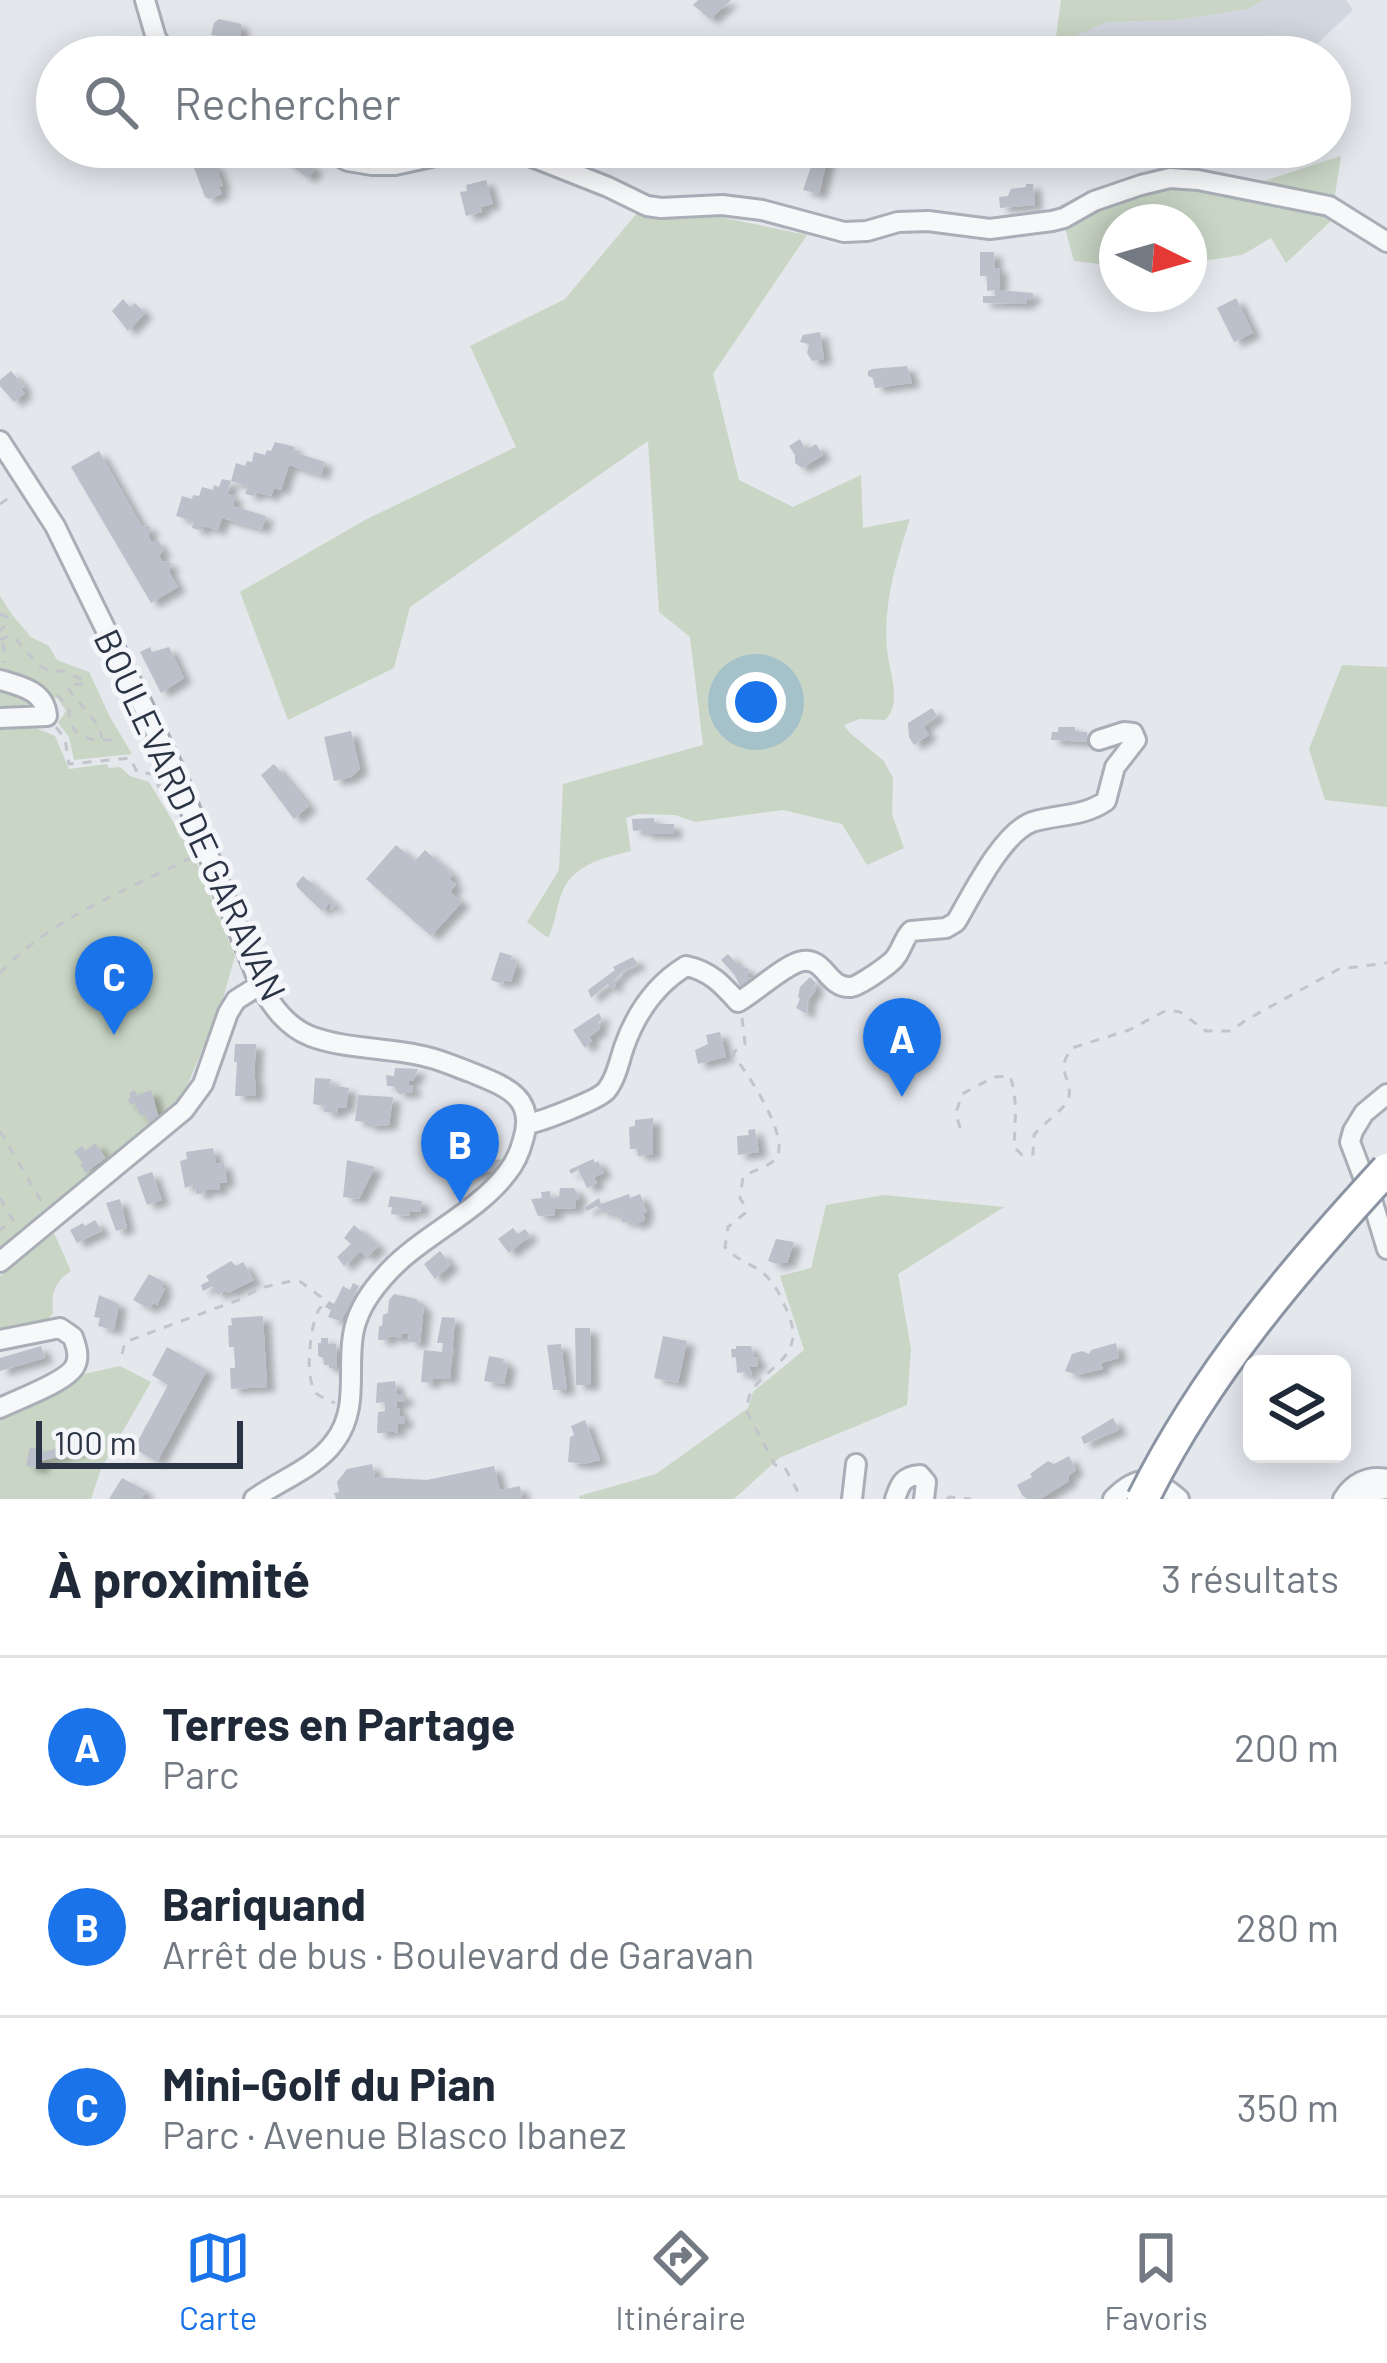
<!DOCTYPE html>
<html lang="fr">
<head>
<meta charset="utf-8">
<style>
	:root { --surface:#fff; --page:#f6f6f7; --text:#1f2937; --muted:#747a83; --line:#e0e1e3; --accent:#1a73e8 }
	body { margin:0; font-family:Barlow,sans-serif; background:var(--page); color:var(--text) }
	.controls { position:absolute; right:36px; bottom:36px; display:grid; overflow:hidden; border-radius:18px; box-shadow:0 6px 30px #0003 }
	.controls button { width:108px; height:108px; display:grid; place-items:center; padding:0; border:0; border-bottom:3px solid var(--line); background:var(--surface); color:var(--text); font:60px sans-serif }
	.compass { position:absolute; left:1099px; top:204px; width:108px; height:108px; border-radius:50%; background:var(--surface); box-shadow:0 6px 30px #0003; rotate:95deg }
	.scale { position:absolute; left:36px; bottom:30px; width:207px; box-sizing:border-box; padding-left:12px; border:6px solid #2b3445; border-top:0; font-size:33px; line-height:42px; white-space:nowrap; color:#2b3445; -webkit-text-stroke:9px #f4f6f9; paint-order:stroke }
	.you { position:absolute; left:756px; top:702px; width:42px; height:42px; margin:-30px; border:9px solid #fff; border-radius:50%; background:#1a73e8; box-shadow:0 0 0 18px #1a73e833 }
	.badge { display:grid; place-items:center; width:78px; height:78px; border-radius:50%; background:var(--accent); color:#fff; font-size:39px; font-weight:700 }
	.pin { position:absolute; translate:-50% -99px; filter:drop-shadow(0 3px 6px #0008) }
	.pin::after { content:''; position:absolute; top:63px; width:42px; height:36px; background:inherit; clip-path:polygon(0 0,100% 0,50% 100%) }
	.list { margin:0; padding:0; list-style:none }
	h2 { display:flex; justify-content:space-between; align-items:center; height:156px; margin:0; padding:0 48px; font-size:51px }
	h2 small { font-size:39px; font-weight:400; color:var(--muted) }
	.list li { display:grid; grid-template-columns:78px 1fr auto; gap:36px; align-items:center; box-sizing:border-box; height:180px; padding:0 48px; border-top:3px solid var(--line) }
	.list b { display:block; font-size:45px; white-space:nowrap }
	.list p { margin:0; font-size:39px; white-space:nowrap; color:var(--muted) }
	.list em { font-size:39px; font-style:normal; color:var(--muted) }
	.icon { flex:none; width:66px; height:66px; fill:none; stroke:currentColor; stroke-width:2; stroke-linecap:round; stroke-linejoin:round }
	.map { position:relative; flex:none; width:1387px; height:1499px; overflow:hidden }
	.search { position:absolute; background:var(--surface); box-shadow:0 6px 30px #0003; left:36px; right:36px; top:36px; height:132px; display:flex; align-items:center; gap:30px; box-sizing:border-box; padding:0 42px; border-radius:66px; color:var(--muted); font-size:45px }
	.sheet { height:696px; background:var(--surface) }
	nav { display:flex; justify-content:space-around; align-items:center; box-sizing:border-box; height:168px; border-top:3px solid var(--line); background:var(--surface); font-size:33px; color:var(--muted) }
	nav a { display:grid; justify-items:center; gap:6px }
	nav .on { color:var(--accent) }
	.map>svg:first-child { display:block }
	.built { fill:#d2d6de }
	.green { fill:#c9d6c5 }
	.building { fill:#bbc0ca; filter:url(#shadow) }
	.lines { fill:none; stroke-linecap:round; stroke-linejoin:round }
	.minor-casing { stroke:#a9aeb7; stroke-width:24 }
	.path { stroke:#c2c5cb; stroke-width:3; stroke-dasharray:9 9; stroke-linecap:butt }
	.minor { stroke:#f7f8fa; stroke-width:18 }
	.highway-bridge-casing { stroke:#8b94a3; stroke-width:36; stroke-linecap:butt }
	.highway-bridge { stroke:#fff; stroke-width:30 }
	.labels { text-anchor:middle; stroke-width:10; stroke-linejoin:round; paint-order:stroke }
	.street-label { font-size:36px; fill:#2b3445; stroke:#f4f6f9 }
</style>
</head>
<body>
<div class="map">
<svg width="1387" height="1499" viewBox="0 0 1387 1499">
	<defs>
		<filter id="shadow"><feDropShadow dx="8" dy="5" stdDeviation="3" flood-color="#0004"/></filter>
	</defs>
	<rect width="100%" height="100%" fill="#e4e7ec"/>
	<path class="built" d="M1264 0H1346L1353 10 1303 57H1004L1055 44 1108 22 1177 20 1248 9Z"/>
	<path class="green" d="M1061 0H1264L1248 9 1177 20 1108 22 1055 44Z
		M1341 156 1331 221 1286 263 1271 238 1242 255 1189 263V222H1117V266L1074 261 1059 206 1091 192 1174 164 1264 181Z
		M638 212 715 216 807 235 713 374 739 480 793 507 861 475 863 528 910 519C896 562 883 603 887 649 889 672 903 703 885 720L859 719 844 725 850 733 884 761 893 778 892 814 904 848 867 865 842 824 783 810 695 822 675 815 638 814 626 818 631 851C604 858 576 863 563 890 556 905 556 923 548 938L527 922 559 870 563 784 703 745 690 637 659 612 648 441 410 607 394 668 288 720 240 592 365 520 516 447 470 346 565 299Z
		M0 596 13 616 31 637 49 646 57 660 89 672 110 717 132 754 74 760 69 737 58 723 66 711 58 699 44 693 36 705 0 712Z
		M1342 665 1387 667V807L1325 800 1309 749Z
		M36 728 55 736 69 769 107 764 109 768 120 767 130 776 149 782 194 856 235 956 222 1002 180 1103 0 1253V730Z
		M884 1195 1004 1207 898 1274 911 1349 907 1405 779 1458 734 1499H580L579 1496 656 1474 748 1408 753 1392 804 1350 780 1276 811 1268 826 1205Z
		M54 1233 71 1271C54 1282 51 1294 53 1313L46 1322 0 1330V1276Z
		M120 1366 151 1382 101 1469 91 1499H0V1415L84 1374Z"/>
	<path class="building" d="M698 0H731L710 19 693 5Z
		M219 19 241 24V39L234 37 230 57 213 54 217 36 211 35 214 23Z
		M1154 39 1156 57H1124L1123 52 1133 50 1132 44Z
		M276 147H292L290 150 315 169 308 178 283 160 286 155Z
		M818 147H839L837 153 829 151 819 194 803 190Z
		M209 159 211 166 215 164 223 186 219 187 222 194 209 199 205 197 194 168 195 164Z
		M486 180 493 204 481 207 482 212 466 216 460 192 467 191 466 185Z
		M1026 184H1033L1035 205 1000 208 999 197 1008 196 1011 189 1026 187Z
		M980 252H994L995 268H1000L999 290 1033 293V299H1027V304L983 303V296H995V290L987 291V276H980Z
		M1236 298 1253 333 1234 342 1217 308Z
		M123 299 130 307 135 303 145 313 128 331 112 311Z
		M820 332 824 359 812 361 807 353 809 344 800 342 803 335Z
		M907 366 912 383 875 388 873 378 868 376V371L872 369Z
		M11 371 25 387 21 389 25 393 14 402 0 386V380Z
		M800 439 806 450 816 444 823 455 802 468 795 463V455L789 446Z
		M275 442 295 447 293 452 325 462 321 475 289 465 281 490 274 488 271 496 256 492 255 496 245 494 248 486 231 481 227 494 235 496 233 506 266 516 262 529 222 518 218 530 203 526 202 531 192 528 194 521 176 516 182 496 192 499 193 495 199 496 202 487 213 490 214 485 219 487 222 479 231 481 236 463 245 466 247 461 252 462 254 452 265 455 267 450 271 451Z
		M99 451 141 525 151 527 148 536 151 541H159V548L164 549 159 556 162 561 171 563 169 572 178 587 151 603 71 467Z
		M150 647 152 652 169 647 184 678 161 693 140 652Z
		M932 708 937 716 923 726 929 735 914 745 909 737 908 723Z
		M1058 727H1075V731L1087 732V742L1051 740 1052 732H1058Z
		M351 731 360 769 351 777 334 781 324 737Z
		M274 764 309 806 294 819 261 775Z
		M654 818 655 824H674V834H644V830L633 831 632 819Z
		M396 845 415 861 425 850 453 875 449 879 456 884 450 892 462 902 431 936 366 879Z
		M303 876 336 905 331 910 330 903 322 911 298 888 296 884Z
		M500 952 512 956 510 961 517 963 511 982 504 980 503 984 491 980Z
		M728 954 739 966 749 969 747 977 752 978 742 990 734 974 721 960Z
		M633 957 638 964 623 971 613 982 616 986 613 989 608 984 591 998 588 990 615 970 613 967Z
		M810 977 816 983 813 987 816 990 808 999 807 1014 796 1008 800 999 798 997 800 987Z
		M599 1013 602 1020 598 1022 600 1029 589 1037 592 1041 585 1048 573 1030Z
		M720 1032 726 1057 698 1064 695 1050 708 1044 706 1035Z
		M235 1044H256L254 1079 256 1080V1096H235L237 1062H234Z
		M395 1068 418 1069 413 1081 409 1080 408 1085 413 1086V1092L399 1094 394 1086H387L386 1075 394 1076Z
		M315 1078 331 1079 330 1085 349 1088 346 1108H338V1113L324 1112 325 1106 313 1104Z
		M135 1090 137 1095 151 1090 159 1118 148 1122 145 1114 140 1116 135 1103 130 1105 128 1099 131 1098 129 1093Z
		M358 1095 393 1097 389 1125 367 1126V1122L355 1121Z
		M653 1118V1154L638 1156 637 1149H630L629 1127 635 1126V1120Z
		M755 1129 759 1152 738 1155 737 1136 749 1135 748 1130Z
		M95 1143 106 1158 86 1173 80 1165 83 1163 74 1152 82 1146 85 1151Z
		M213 1148 216 1164 224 1163 227 1182 219 1183 220 1190H205L206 1193 196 1194 195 1184 185 1188 180 1161 187 1159 186 1152Z
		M502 1159 492 1171 451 1178 449 1166Z
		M593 1159 595 1163 598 1161 604 1173 594 1177 597 1183 587 1188 577 1167 578 1170 571 1174 569 1170Z
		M347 1160 375 1167 359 1199 343 1197Z
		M152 1172 162 1200 147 1205 137 1177Z
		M560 1188H574L580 1198 576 1200V1208L555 1209V1215L538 1216 531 1199 542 1198 541 1192 550 1191 551 1198 559 1197Z
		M629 1194 630 1198 640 1194 647 1212 643 1213 645 1220 633 1225 631 1220 623 1223 620 1215 614 1217 611 1211 604 1213 602 1208 604 1213 597 1206 587 1211 584 1208 599 1198 601 1204Z
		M390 1196 422 1201 420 1212 410 1211V1216L391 1214 392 1207H388Z
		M120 1199 127 1228 116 1231 106 1203Z
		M95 1220 102 1231 77 1243 70 1230 83 1223 85 1226Z
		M354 1225 379 1246 367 1257 360 1251 344 1266 337 1257 351 1244 344 1238Z
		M513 1228 518 1234 525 1229 530 1236 509 1253 498 1239Z
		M776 1239 794 1242 787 1263 781 1262 780 1265 768 1261Z
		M440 1251 451 1265 435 1279 424 1264Z
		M231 1261 236 1266 243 1262 254 1280 228 1293 226 1290 218 1295 212 1286 203 1291 201 1285 209 1281 206 1276Z
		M149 1274 164 1282 161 1287 165 1289 157 1305 153 1303 150 1309 133 1300Z
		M353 1283 359 1286 341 1321 328 1317 331 1310 325 1307 329 1301 334 1304 343 1286 350 1290Z
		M394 1294 417 1299 419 1305H424L420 1343 408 1342 409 1334 402 1333V1338L388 1336V1340H378L379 1326H382L383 1315 388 1313 389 1300Z
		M99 1295 119 1304 114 1330 98 1326 100 1318 94 1317Z
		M263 1316 267 1387 231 1389 230 1368H235L234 1347H229L228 1326 232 1325 231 1318Z
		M442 1317 455 1318 450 1379 433 1378V1383L421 1382 424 1350 442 1352 443 1343H437Z
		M575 1328H590L591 1385H576Z
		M663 1336 687 1341 678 1383 654 1378Z
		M321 1338H328V1344H336L337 1368H329V1365H324L323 1358 318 1356V1343H321Z
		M1116 1343 1119 1358 1101 1363 1103 1369 1077 1375 1065 1371 1072 1354 1082 1351 1089 1354 1091 1350Z
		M561 1344 567 1390H553L547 1345Z
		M41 1346 45 1358 0 1371V1358Z
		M736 1346H751L754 1357H757L758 1366 749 1367 752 1374 749 1377 744 1372 737 1373 736 1357 732 1358 731 1349H736Z
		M167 1347 207 1370 157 1462 134 1448 168 1385 152 1375Z
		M489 1356 504 1359 503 1362 508 1364 504 1384 484 1381Z
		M395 1381 397 1394H405V1402H397V1409L400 1408V1416H405V1424H397L398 1433 387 1430V1433H377L378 1412 385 1411V1402L376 1403 377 1383Z
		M1113 1418 1119 1430 1084 1444 1081 1437Z
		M585 1420 600 1460 584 1464 568 1462 570 1437 574 1435 571 1426Z
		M87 1440 89 1448 42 1461 40 1469 26 1466 30 1447 44 1452Z
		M1069 1456 1076 1470 1068 1476 1069 1481 1040 1499H1027L1022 1495 1017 1485 1032 1477 1030 1474 1048 1461 1054 1464Z
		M372 1464 375 1477 427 1480 494 1466 500 1490 520 1486 522 1499H336L334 1493 339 1492 337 1482 347 1469Z
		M122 1478 146 1491 142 1499H109Z"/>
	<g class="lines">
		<defs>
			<path id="minor" d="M145 0 156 38 169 57
				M322 147 348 161 372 165H395L449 153 496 152 527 155 608 187 647 206 661 208 722 205 762 210 844 232 867 231 898 222 928 221 990 229 1052 221 1064 218 1094 201 1141 185 1170 178 1198 180 1329 206 1387 242
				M0 441 55 526 175 771 260 985C272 1006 286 1026 310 1036 347 1050 389 1047 427 1057 441 1060 456 1067 470 1072 504 1086 537 1096 523 1140 520 1152 515 1163 507 1173 474 1216 417 1237 382 1279 368 1295 356 1315 353 1335 347 1372 359 1409 335 1441 316 1468 280 1480 254 1499
				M0 680C21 686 45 691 47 716L0 718
				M1387 1094 1364 1113 1353 1131 1350 1142 1372 1200 1387 1249
				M528 1124C542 1121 596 1101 606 1091 616 1079 619 1062 624 1047 636 1013 655 985 686 966 710 971 722 984 738 1002 755 993 786 963 803 961 825 958 828 988 850 987 858 987 884 968 890 963 901 955 902 940 911 931L946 928 956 922C972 895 1002 833 1032 822 1058 814 1083 817 1106 801L1115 767 1136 740 1133 733 1124 732 1099 740
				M0 1262 184 1110 203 1084 228 1013 236 1000 260 985
				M0 1340 60 1328 73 1337C76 1346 80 1356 75 1366 67 1382 18 1399 0 1408
				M852 1499 856 1464
				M895 1499C900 1484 903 1476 920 1475L926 1482 924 1499
				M1113 1499C1137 1474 1153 1476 1179 1499
				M1343 1499C1353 1483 1368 1475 1387 1479
				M1363 1499 1379 1490 1387 1489"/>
		</defs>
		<use href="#minor" class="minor-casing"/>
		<path class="path" d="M0 504 13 495
			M0 614 7 617 8 622 0 631
			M0 640 8 636H13L39 666 50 671H62L86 681 85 684
			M3 643 5 663
			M83 684 68 685 69 690 98 725 102 738
			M57 695 68 706C70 712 69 720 72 726 79 742 105 741 119 739
			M56 727 65 739 69 764 130 758 137 772 153 774 159 787 164 784
			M0 973C51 918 126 891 192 857
			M742 1018 745 1044 735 1051 733 1055C747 1072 791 1138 776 1158 770 1167 753 1170 743 1177L740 1198 745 1206V1213L728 1227 725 1247C737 1262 757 1264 770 1280 778 1289 783 1302 788 1313 806 1357 770 1363 751 1392 749 1395 747 1406 746 1410L775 1465 784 1466 797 1490 795 1499
			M960 1128 956 1113 962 1094 994 1077 1010 1076C1018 1099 1015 1123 1014 1147L1022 1155 1033 1154 1034 1135C1042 1124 1068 1107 1069 1097 1072 1076 1054 1072 1072 1048L1129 1030 1167 1010 1180 1012 1206 1031H1231L1246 1020 1339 969 1387 963
			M0 1131 42 1203
			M0 1198 13 1220 0 1230
			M122 1354 125 1342 241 1299 260 1288 291 1281 301 1282 321 1297C321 1316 322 1300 316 1316 310 1333 304 1381 317 1394 319 1396 333 1402 335 1403
			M947 1499 949 1497 971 1499"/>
		<use href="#minor" class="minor"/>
		<defs>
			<path id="highway-bridge" d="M1143 1499C1205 1374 1293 1271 1387 1169"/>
		</defs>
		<use href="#highway-bridge" class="highway-bridge-casing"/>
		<use href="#highway-bridge" class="highway-bridge"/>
	</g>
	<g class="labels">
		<g class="street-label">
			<text transform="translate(190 815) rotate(65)" y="13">BOULEVARD DE GARAVAN</text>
		</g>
	</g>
</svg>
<div class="controls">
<button><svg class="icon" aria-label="layers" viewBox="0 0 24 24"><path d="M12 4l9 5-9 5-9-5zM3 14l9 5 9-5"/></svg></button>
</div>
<svg class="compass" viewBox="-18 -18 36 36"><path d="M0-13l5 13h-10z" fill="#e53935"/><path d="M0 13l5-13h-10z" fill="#747a83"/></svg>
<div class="scale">100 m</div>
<div class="you"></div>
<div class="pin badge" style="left:902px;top:1097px">A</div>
<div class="pin badge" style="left:460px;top:1203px">B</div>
<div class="pin badge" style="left:114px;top:1035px">C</div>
<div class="search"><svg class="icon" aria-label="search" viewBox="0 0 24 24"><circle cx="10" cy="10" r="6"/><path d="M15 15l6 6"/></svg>Rechercher</div>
</div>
<section class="sheet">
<h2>À proximité<small>3 résultats</small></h2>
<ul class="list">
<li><span class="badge">A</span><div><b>Terres en Partage</b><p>Parc</p></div><em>200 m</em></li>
<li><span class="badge">B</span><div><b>Bariquand</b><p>Arrêt de bus · Boulevard de Garavan</p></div><em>280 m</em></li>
<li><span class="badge">C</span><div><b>Mini-Golf du Pian</b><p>Parc · Avenue Blasco Ibanez</p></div><em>350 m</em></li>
</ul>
</section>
<nav>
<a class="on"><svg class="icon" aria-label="map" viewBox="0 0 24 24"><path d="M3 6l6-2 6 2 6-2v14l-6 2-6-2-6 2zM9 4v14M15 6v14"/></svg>Carte</a>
<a><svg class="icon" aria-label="directions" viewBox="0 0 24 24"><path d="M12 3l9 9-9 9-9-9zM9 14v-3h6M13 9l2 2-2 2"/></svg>Itinéraire</a>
<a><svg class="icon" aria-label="saved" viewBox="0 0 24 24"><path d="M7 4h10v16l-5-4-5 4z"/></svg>Favoris</a>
</nav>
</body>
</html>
